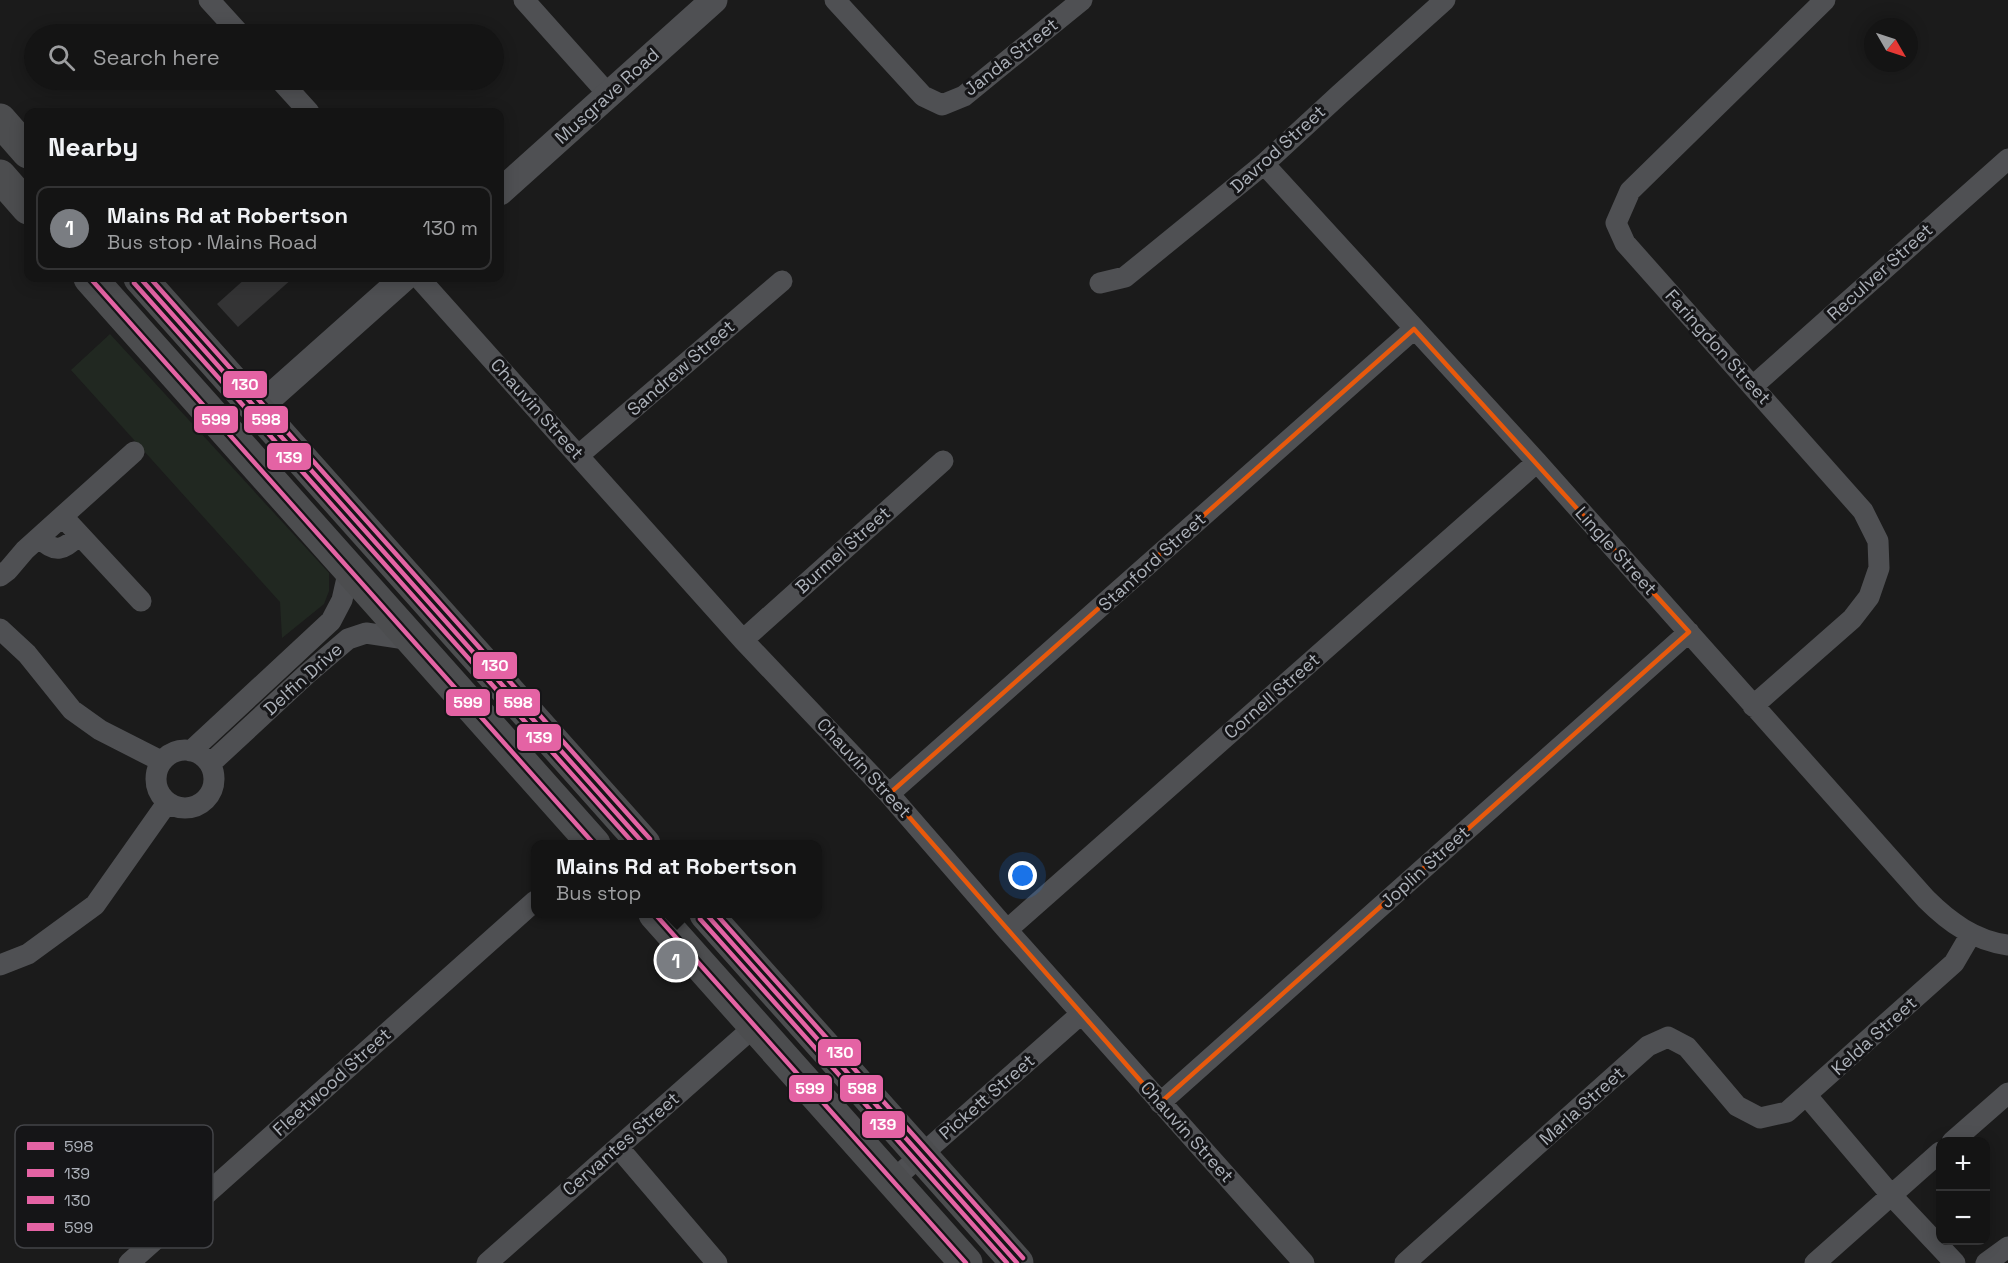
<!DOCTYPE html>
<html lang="en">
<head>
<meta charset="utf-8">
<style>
	:root { --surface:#141414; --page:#1d1d1d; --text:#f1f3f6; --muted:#9d9ea0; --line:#333334; --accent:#7a7d82 }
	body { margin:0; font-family:"Space Grotesk",sans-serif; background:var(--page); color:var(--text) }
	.controls { position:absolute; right:18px; bottom:18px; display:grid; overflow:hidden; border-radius:12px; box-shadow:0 3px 15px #0003 }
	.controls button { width:54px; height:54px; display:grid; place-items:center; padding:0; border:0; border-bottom:2px solid var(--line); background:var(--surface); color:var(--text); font:30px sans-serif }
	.compass { position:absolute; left:1864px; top:18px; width:54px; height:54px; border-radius:50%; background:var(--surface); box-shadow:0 3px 15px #0003; rotate:129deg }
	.you { position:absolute; left:1023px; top:876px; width:21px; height:21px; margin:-15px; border:4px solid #fff; border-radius:50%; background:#1a73e8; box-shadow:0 0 0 9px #1a73e833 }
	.badge { display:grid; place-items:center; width:39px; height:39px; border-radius:50%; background:var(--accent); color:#fff; font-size:20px; font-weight:700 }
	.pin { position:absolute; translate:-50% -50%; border:3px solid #fff; box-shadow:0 2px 6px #0006 }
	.popup { position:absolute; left:531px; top:840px; width:291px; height:78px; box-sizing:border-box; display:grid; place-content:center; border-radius:12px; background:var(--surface); filter:drop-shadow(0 2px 4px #0005); font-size:20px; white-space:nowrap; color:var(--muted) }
	.popup b { font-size:22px; color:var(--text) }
	.popup::after { content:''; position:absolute; left:50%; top:100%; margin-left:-12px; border:12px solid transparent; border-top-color:var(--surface) }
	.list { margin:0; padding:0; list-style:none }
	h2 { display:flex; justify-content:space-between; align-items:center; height:78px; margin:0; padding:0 24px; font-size:26px }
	h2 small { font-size:20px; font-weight:400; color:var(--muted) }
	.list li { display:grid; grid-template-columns:39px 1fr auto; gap:18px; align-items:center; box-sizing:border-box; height:84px; margin:0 12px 12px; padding:0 12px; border:2px solid var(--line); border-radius:12px }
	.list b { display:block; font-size:22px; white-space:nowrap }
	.list p { margin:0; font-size:20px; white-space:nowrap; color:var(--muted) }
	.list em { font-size:20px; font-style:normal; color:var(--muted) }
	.icon { flex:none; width:33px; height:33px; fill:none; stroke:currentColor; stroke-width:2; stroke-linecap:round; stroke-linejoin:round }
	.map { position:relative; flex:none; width:2008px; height:1263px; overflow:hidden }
	.search { position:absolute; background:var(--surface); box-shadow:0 3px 15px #0003; left:24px; top:24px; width:480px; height:66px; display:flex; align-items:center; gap:15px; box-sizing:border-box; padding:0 21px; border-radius:33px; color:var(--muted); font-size:22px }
	.panel { position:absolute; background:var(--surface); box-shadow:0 3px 15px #0003; left:24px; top:108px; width:480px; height:174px; border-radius:12px }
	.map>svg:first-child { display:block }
	.green { fill:#212821 }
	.building { fill:#343435 }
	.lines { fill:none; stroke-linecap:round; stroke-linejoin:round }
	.minor { stroke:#4f5053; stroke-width:21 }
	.tertiary { stroke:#4f5053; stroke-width:27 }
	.primary { stroke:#4c4d4f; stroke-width:33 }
	.bus-1-casing { stroke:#151517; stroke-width:9 }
	.bus-2-casing { stroke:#151517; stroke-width:9 }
	.bus-3-casing { stroke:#151517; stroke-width:9 }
	.bus-4-casing { stroke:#151517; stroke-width:9 }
	.bus-1 { stroke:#e463a4; stroke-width:4.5 }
	.bus-2 { stroke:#e463a4; stroke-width:4.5 }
	.bus-3 { stroke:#e463a4; stroke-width:4.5 }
	.bus-4 { stroke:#e463a4; stroke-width:4.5 }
	.marked { fill:none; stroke:#e8590c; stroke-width:4.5; stroke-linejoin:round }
	.labels { text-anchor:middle; stroke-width:6; stroke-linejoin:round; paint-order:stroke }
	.street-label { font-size:18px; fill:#adb2ba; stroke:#151517 }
	.key { fill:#151517; stroke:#434448; stroke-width:1.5 }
	.key-label { font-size:16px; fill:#adb2ba }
	.line-badge { stroke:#151517; stroke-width:2 }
	.badge-label { font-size:16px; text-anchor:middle; font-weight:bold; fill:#fff }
</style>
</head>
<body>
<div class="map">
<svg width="2008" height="1263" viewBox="0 0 2008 1263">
	<rect width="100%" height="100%" fill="#1b1b1b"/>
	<path class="green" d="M110 334 329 573V591L324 604 282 638 280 602 71 370Z"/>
	<path class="building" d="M246 278H293L238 327 217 304Z"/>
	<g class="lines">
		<path class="minor" d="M209 0 240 34
			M524 0 608 94
			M835 0 923 96 942 105 964 96 1082 0
			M280 80 309 112
			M1264 164 1537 462 1926 899C1949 922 1975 941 2008 945
			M419 278 743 640 889 794 1007 930 1304 1263
			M1100 283 1125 277 1264 164 1340 94 1445 0
			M1753 386 2008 159
			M579 455 782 281
			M63 517 141 601
			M40 538C55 554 64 550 79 535
			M0 576 8 570 25 550 134 452
			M0 629 27 654 72 710 100 730 161 761
			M743 640 943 461
			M1753 706 1852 619 1869 597 1879 568 1878 541 1863 511 1625 243 1616 223 1630 191 1825 0
			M156 779a29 29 0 1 1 58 0a29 29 0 1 1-58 0Z
			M191 751 331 621 342 600 349 569
			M210 764 307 674 348 639 366 633 412 640
			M889 794 1414 329
			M1007 930 1537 462
			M0 965 28 954 95 905 167 803
			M1807 1096 1891 1195 1955 1263
			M1160 1103 1689 632
			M1952 1142 2008 1093
			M618 1147 717 1263
			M893 1180 1081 1014
			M129 1263 535 901
			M487 1263 755 1026
			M1405 1263 1648 1046 1668 1037 1687 1047 1737 1106 1760 1118 1787 1112 1954 963 1971 934
			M1815 1263 1940 1152
			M1986 1263 2008 1247"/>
		<path class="tertiary" d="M500 192 714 0
			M257 409 404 278"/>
		<path class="primary" d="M0 120 28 152
			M0 176 28 208
			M90 278 594 844
			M140 278 644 844
			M655 914 966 1263
			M706 914 1017 1263"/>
		<defs>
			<path id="bus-1" d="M140 278 644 844
				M706 914 1017 1263"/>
			<path id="bus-2" d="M134 283 634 844
				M700 919 1007 1263"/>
			<path id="bus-3" d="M150 278 650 839
				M716 914 1023 1258"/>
			<path id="bus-4" d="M90 278 594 844
				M655 914 966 1263"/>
		</defs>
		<use href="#bus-1" class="bus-1-casing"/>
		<use href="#bus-2" class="bus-2-casing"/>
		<use href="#bus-3" class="bus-3-casing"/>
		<use href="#bus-4" class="bus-4-casing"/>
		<use href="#bus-1" class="bus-1"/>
		<use href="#bus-2" class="bus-2"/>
		<use href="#bus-3" class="bus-3"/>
		<use href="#bus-4" class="bus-4"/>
	</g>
	<path class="marked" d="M1414 329 1689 632 1160 1103 889 794Z"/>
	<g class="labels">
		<g class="street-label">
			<text transform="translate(1011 57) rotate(-38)" y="6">Janda Street</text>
			<text transform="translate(607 96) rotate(-42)" y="6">Musgrave Road</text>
			<text transform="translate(1278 149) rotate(-42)" y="6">Davrod Street</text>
			<text transform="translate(1880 272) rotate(-42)" y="6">Reculver Street</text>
			<text transform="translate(1718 347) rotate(48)" y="6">Faringdon Street</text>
			<text transform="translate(681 368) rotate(-41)" y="6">Sandrew Street</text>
			<text transform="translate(537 409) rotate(48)" y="6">Chauvin Street</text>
			<text transform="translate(843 550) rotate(-42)" y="6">Burmel Street</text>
			<text transform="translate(1616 551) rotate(48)" y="6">Lingle Street</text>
			<text transform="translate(1152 562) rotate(-42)" y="6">Stanford Street</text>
			<text transform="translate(303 679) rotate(-42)" y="6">Delfin Drive</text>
			<text transform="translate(1272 696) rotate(-41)" y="6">Cornell Street</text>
			<text transform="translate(864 768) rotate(47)" y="6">Chauvin Street</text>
			<text transform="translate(1425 867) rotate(-42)" y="6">Joplin Street</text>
			<text transform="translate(1874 1036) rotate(-42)" y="6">Kelda Street</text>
			<text transform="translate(332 1082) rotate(-42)" y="6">Fleetwood Street</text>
			<text transform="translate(987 1097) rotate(-41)" y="6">Pickett Street</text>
			<text transform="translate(1582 1106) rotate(-42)" y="6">Marla Street</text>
			<text transform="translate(1187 1132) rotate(48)" y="6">Chauvin Street</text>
			<text transform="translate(621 1144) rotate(-41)" y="6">Cervantes Street</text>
		</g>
	</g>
	<rect x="15" y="1125" width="198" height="123" rx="9" class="key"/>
	<rect x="27" y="1142" width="27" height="8" fill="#e463a4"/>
	<rect x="27" y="1169" width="27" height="8" fill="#e463a4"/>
	<rect x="27" y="1196" width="27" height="8" fill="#e463a4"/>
	<rect x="27" y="1223" width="27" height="8" fill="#e463a4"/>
	<g class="key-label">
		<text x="64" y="1152">598</text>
		<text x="64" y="1179">139</text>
		<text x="64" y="1206">130</text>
		<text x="64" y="1233">599</text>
	</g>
	<g class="line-badge">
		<rect x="222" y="370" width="46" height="29" rx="6" fill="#e463a4"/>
		<rect x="193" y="405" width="46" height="29" rx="6" fill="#e463a4"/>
		<rect x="243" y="405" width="46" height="29" rx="6" fill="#e463a4"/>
		<rect x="266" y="442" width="46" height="29" rx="6" fill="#e463a4"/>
		<rect x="472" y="651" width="46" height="29" rx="6" fill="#e463a4"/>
		<rect x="445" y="688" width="46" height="29" rx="6" fill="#e463a4"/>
		<rect x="495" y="688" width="46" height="29" rx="6" fill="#e463a4"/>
		<rect x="516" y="723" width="46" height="29" rx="6" fill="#e463a4"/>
		<rect x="817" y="1038" width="45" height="29" rx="6" fill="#e463a4"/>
		<rect x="788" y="1074" width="45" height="29" rx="6" fill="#e463a4"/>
		<rect x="839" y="1074" width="45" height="29" rx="6" fill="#e463a4"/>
		<rect x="861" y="1110" width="45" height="29" rx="6" fill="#e463a4"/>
	</g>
	<g class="badge-label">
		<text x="245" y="390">130</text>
		<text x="216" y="425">599</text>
		<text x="266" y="425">598</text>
		<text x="289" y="463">139</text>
		<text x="495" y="671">130</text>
		<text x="468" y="708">599</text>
		<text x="518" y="708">598</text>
		<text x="539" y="743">139</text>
		<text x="840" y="1058">130</text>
		<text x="810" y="1094">599</text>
		<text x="862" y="1094">598</text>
		<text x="883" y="1130">139</text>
	</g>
</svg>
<div class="controls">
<button>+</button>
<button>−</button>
</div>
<svg class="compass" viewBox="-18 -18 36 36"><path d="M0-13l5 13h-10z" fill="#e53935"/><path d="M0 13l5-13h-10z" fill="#9d9ea0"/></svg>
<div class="you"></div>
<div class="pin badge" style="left:676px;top:960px">1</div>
<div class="popup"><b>Mains Rd at Robertson</b>Bus stop</div>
<div class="search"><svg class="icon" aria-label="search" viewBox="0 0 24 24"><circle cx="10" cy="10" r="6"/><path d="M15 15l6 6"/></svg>Search here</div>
<section class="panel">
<h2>Nearby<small></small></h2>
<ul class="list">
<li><span class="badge">1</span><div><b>Mains Rd at Robertson</b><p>Bus stop · Mains Road</p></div><em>130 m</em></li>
</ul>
</section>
</div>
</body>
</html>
